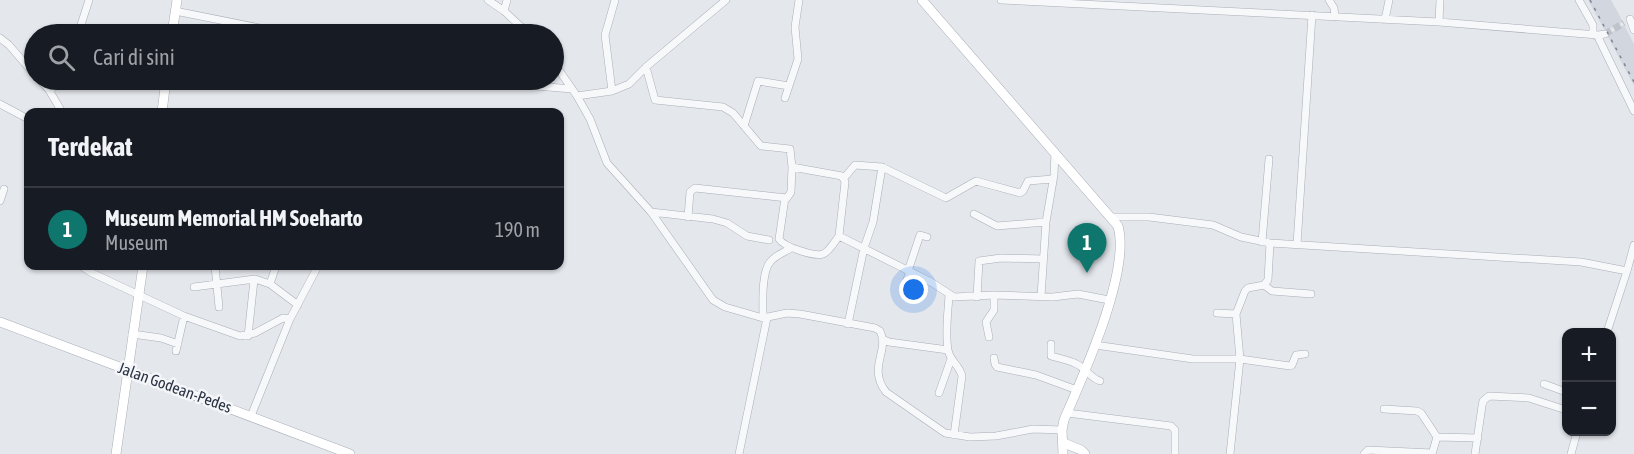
<!DOCTYPE html>
<html lang="id">
<head>
<meta charset="utf-8">
<style>
	:root { --surface:#171b24; --page:#242831; --text:#f1f3f6; --muted:#9ea1a6; --line:#363941; --accent:#0f766e }
	body { margin:0; font-family:"Asap Condensed",sans-serif; background:var(--page); color:var(--text) }
	.controls { position:absolute; right:18px; bottom:18px; display:grid; overflow:hidden; border-radius:12px; box-shadow:0 2px 4px #0004 }
	.controls button { width:54px; height:54px; display:grid; place-items:center; padding:0; border:0; border-bottom:2px solid var(--line); background:var(--surface); color:var(--text); font:30px sans-serif }
	.you { position:absolute; left:914px; top:290px; width:21px; height:21px; margin:-15px; border:4px solid #fff; border-radius:50%; background:#1a73e8; box-shadow:0 0 0 9px #1a73e833 }
	.badge { display:grid; place-items:center; width:39px; height:39px; border-radius:50%; background:var(--accent); color:#fff; font-size:20px; font-weight:700 }
	.pin { position:absolute; translate:-50% -50px; filter:drop-shadow(0 2px 3px #0008) }
	.pin::after { content:''; position:absolute; top:32px; width:21px; height:18px; background:inherit; clip-path:polygon(0 0,100% 0,50% 100%) }
	.list { margin:0; padding:0; list-style:none }
	h2 { display:flex; justify-content:space-between; align-items:center; height:78px; margin:0; padding:0 24px; font-size:26px }
	h2 small { font-size:20px; font-weight:400; color:var(--muted) }
	.list li { display:grid; grid-template-columns:39px 1fr auto; gap:18px; align-items:center; box-sizing:border-box; height:84px; padding:0 24px; border-top:2px solid var(--line) }
	.list b { display:block; font-size:22px; white-space:nowrap }
	.list p { margin:0; font-size:20px; white-space:nowrap; color:var(--muted) }
	.list em { font-size:20px; font-style:normal; color:var(--muted) }
	.icon { flex:none; width:33px; height:33px; fill:none; stroke:currentColor; stroke-width:2; stroke-linecap:round; stroke-linejoin:round }
	.map { position:relative; flex:none; width:1634px; height:454px; overflow:hidden }
	.search { position:absolute; background:var(--surface); box-shadow:0 2px 4px #0004; left:24px; top:24px; width:540px; height:66px; display:flex; align-items:center; gap:15px; box-sizing:border-box; padding:0 21px; border-radius:33px; color:var(--muted); font-size:22px }
	.panel { position:absolute; background:var(--surface); box-shadow:0 2px 4px #0004; left:24px; top:108px; width:540px; height:162px; border-radius:12px }
	.map>svg:first-child { display:block }
	.built { fill:#d2d6de }
	.lines { fill:none; stroke-linecap:round; stroke-linejoin:round }
	.street-tunnel { stroke:#bfc3cb; stroke-width:7; stroke-dasharray:7 3.5; stroke-linecap:butt }
	.street-casing { stroke:#a9aeb7; stroke-width:8 }
	.secondary-casing { stroke:#a9aeb7; stroke-width:10 }
	.street { stroke:#f7f8fa; stroke-width:7 }
	.secondary { stroke:#fff; stroke-width:9 }
	.rail { stroke:#7d8696; stroke-width:1.5; stroke-dasharray:3 6; stroke-linecap:butt }
	.labels { text-anchor:middle; stroke-width:5; stroke-linejoin:round; paint-order:stroke }
	.street-label { font-size:16px; fill:#2b3445; stroke:#f4f6f9 }
</style>
</head>
<body>
<div class="map">
<svg width="1634" height="454" viewBox="0 0 1634 454">
	<rect width="100%" height="100%" fill="#e4e7ec"/>
	<path class="built" d="M1588 0H1611L1623 22 1605 31Z
		M1624 25 1634 44V86L1607 35Z"/>
	<g class="lines">
		<path class="street-tunnel" d="M1605 34 1624 23"/>
		<defs>
			<path id="street" d="M488 0 504 11 529 34
				M1001 0 1439 22 1598 35 1605 34
				M1329 0 1334 8 1335 17
				M1579 0 1593 25V34L1598 37 1634 111
				M175 11 290 34
				M504 11 507 0
				M1630 19 1634 30
				M1385 20 1389 0
				M1439 22 1440 0
				M78 34 89 0
				M0 38 9 45 34 74
				M554 63 577 96 590 119 607 163 651 212 713 300 725 307 763 318 787 313 800 314 875 328 880 331C890 351 867 367 886 392L945 433 970 437 996 436 1033 429 1062 430
				M646 67 655 100 723 107 733 113 761 146 790 149 792 167 842 176 845 182 839 236
				M40 80 49 90 62 112
				M501 80 525 85 572 89
				M49 90 64 80
				M612 91 605 35 615 0
				M577 96 612 91 629 84 646 67 726 0
				M785 98 798 59 795 27 799 0
				M0 104 28 119
				M744 126 758 81 789 86
				M882 167 946 198 976 181 1020 193 1023 191 1028 181 1053 179
				M844 178 855 165 882 167 873 222 864 248 848 324
				M785 198 779 239C784 247 815 257 823 254 829 252 835 241 839 236L931 282 954 297 994 295 1053 297 1078 294 1109 300
				M0 201 4 189
				M28 208V209
				M651 212 713 219 727 223 747 236 769 240
				M974 214 997 226 1046 222
				M688 217 690 192 695 188 787 198 791 192 792 167
				M1112 217H1149L1213 225 1241 237 1270 243 1581 262 1627 271 1607 332
				M1262 242 1269 159
				M1297 244 1312 15
				M81 266 92 273 184 316 240 336 255 333 283 318 290 319 318 266
				M215 266 219 307
				M908 271 920 235 927 237
				M1627 271 1634 245
				M270 284 276 266
				M1264 285 1272 291 1311 294
				M194 287 255 279 270 284 298 305
				M903 289 910 272
				M949 295C948 313 945 333 948 350 950 361 960 366 962 376L954 435
				M1041 296 1046 222 1054 175 1055 152
				M977 297 979 261 1001 258 1043 259
				M1217 313 1236 314
				M763 318C763 304 761 271 771 261 776 255 785 252 791 248
				M132 334 161 338 178 344
				M248 336 254 280
				M989 337 986 322 994 310V295
				M882 339 889 342 948 350
				M1051 344V356C1061 359 1071 360 1080 366 1088 371 1091 378 1100 381
				M1095 345 1193 359H1240L1290 366 1292 365 1296 355 1305 354
				M176 351 184 316
				M994 358 995 364 997 367 1036 375 1077 390
				M1544 384 1566 392
				M939 393 951 359
				M1384 409 1417 411 1421 413 1437 437
				M1067 413 1171 426 1175 430V454
				M251 416 290 319
				M739 454 767 318
				M1230 454 1240 359 1236 314 1245 291 1248 288 1264 285 1268 280 1270 243
				M1364 454 1368 450 1432 453
				M1432 454 1437 437 1478 438
				M1475 454 1482 406 1483 401 1489 396 1529 398 1566 410
				M1571 454 1577 432"/>
			<path id="secondary" d="M922 0 1118 226C1131 271 1083 376 1064 420L1062 430 1063 454
				M172 34 177 0
				M162 112 166 80
				M0 322 350 454
				M1064 443 1081 450 1085 454
				M116 454 143 266"/>
		</defs>
		<use href="#street" class="street-casing"/>
		<use href="#secondary" class="secondary-casing"/>
		<use href="#street" class="street"/>
		<use href="#secondary" class="secondary"/>
		<path class="rail" d="M1590 0 1634 82"/>
	</g>
	<g class="labels">
		<g class="street-label">
			<text transform="translate(175 387) rotate(20)" y="6">Jalan Godean-Pedes</text>
		</g>
	</g>
</svg>
<div class="controls">
<button>+</button>
<button>−</button>
</div>
<div class="you"></div>
<div class="pin badge" style="left:1087px;top:273px">1</div>
<div class="search"><svg class="icon" aria-label="search" viewBox="0 0 24 24"><circle cx="10" cy="10" r="6"/><path d="M15 15l6 6"/></svg>Cari di sini</div>
<section class="panel">
<h2>Terdekat<small></small></h2>
<ul class="list">
<li><span class="badge">1</span><div><b>Museum Memorial HM Soeharto</b><p>Museum</p></div><em>190 m</em></li>
</ul>
</section>
</div>
</body>
</html>
